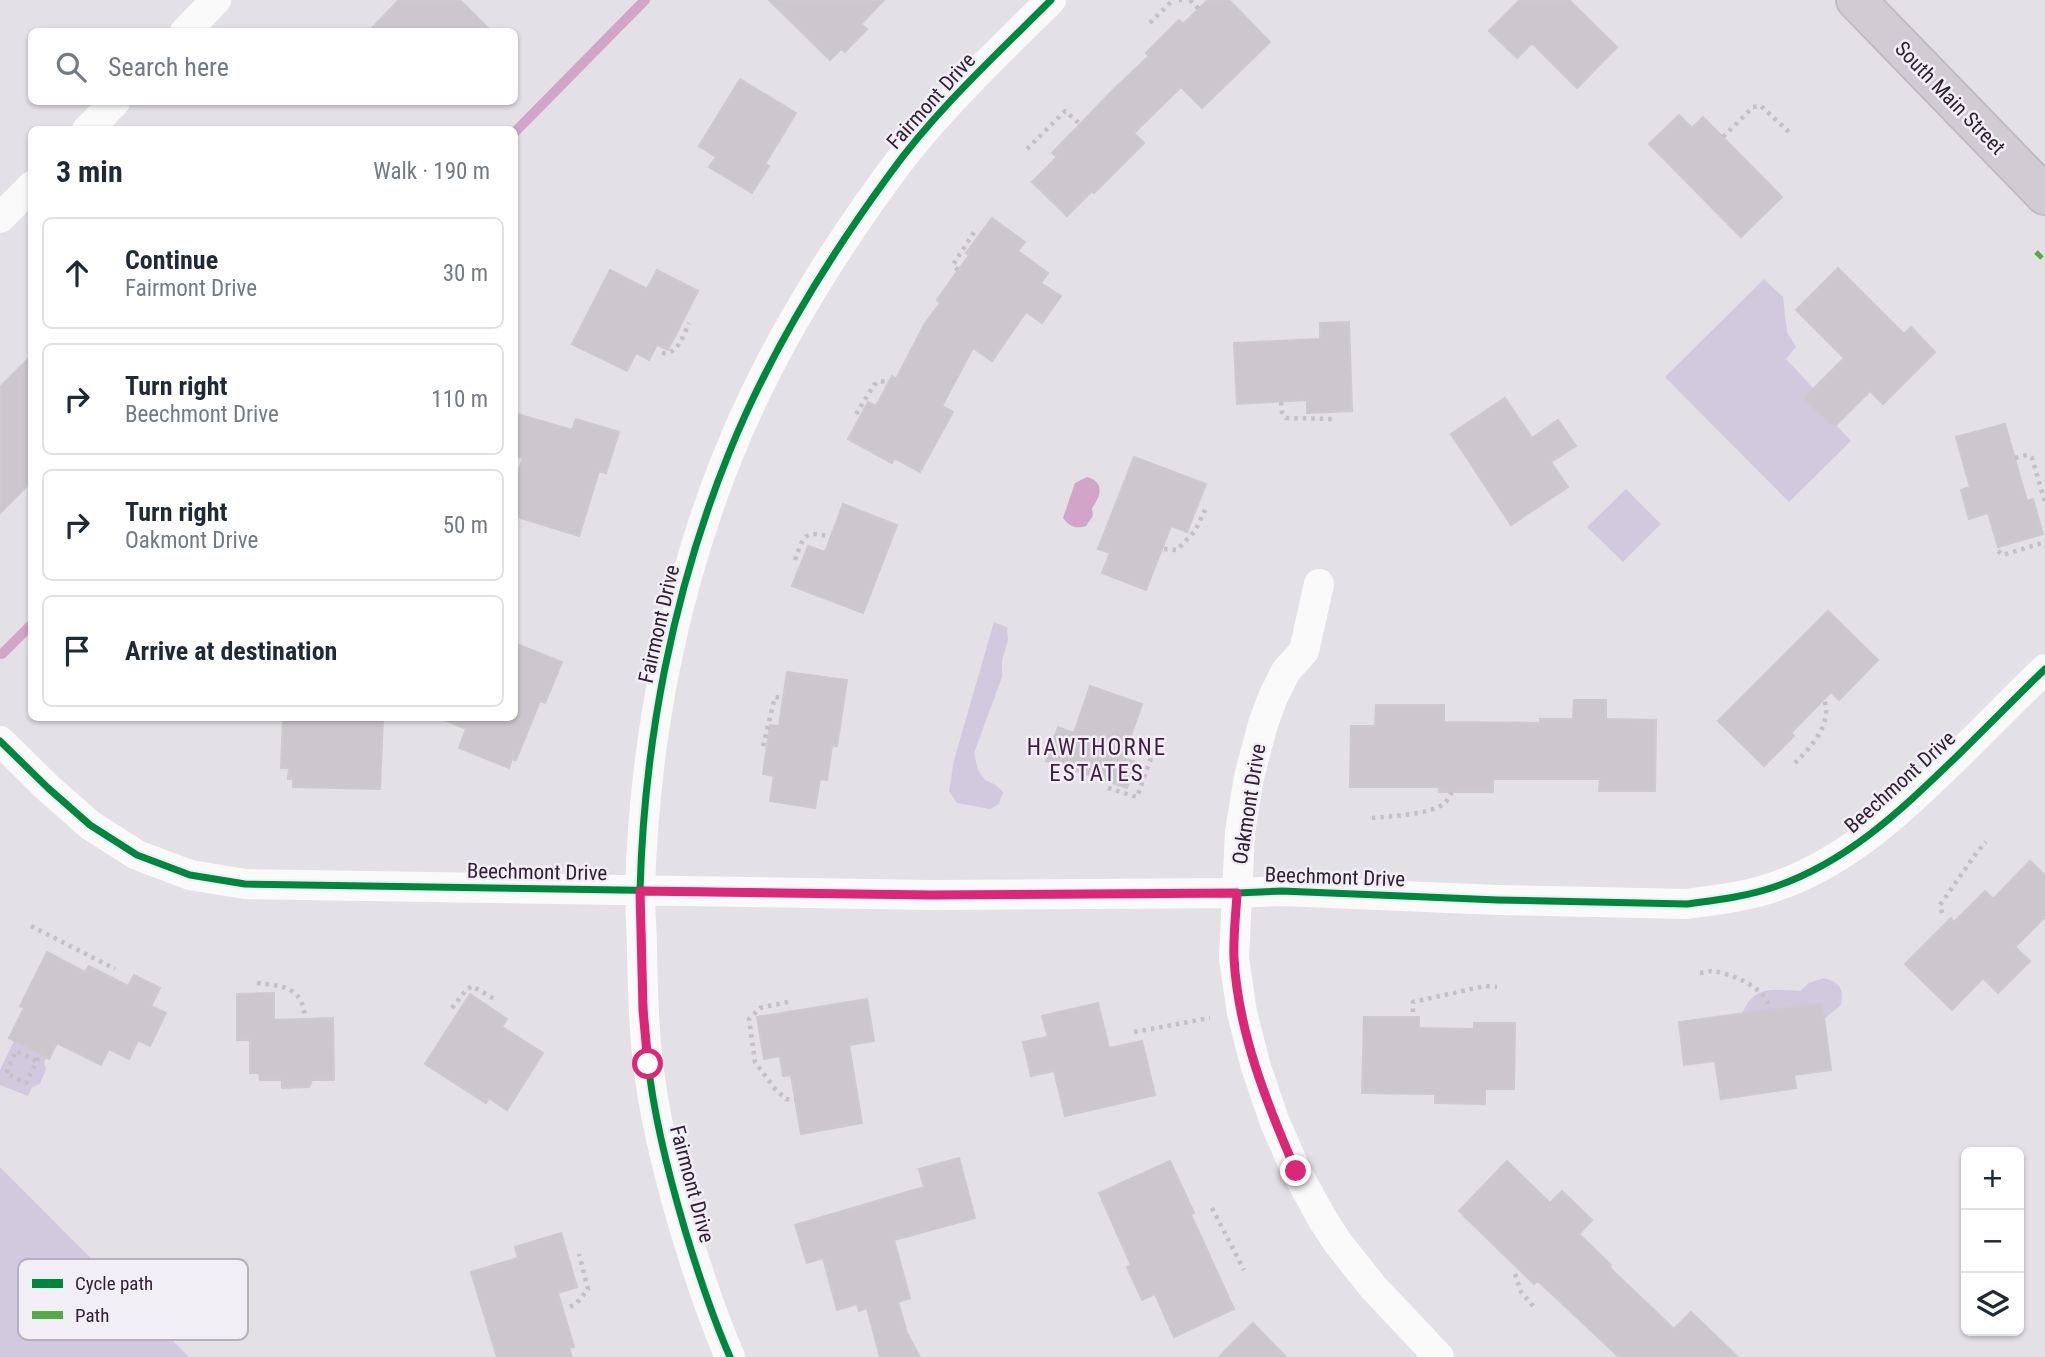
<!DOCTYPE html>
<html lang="en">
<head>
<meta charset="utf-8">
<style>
	:root { --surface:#fff; --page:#f6f6f7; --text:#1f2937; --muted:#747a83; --line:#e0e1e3 }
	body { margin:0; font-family:"Roboto Condensed",sans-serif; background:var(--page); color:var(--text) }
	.controls { position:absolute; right:21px; bottom:21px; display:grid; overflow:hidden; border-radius:10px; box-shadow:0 2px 5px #0004 }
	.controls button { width:63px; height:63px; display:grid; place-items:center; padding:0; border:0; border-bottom:2px solid var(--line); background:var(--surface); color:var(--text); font:35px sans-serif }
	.stop { position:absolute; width:21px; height:21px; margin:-16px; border:5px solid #db2777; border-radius:50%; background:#fff }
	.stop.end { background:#db2777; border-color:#fff; box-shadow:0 2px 7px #0008 }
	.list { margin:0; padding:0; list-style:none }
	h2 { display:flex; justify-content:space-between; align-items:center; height:91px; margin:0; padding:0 28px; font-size:30px }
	h2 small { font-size:23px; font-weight:400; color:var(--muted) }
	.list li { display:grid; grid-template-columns:46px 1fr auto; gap:21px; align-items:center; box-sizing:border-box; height:112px; margin:0 14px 14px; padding:0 14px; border:2px solid var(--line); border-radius:10px }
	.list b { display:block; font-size:26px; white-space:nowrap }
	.list p { margin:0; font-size:23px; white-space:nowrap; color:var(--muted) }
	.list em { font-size:23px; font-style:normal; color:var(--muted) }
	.icon { flex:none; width:38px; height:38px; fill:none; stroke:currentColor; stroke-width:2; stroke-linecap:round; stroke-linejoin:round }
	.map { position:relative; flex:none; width:2045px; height:1357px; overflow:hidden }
	.search { position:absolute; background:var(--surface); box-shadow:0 2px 5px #0004; left:28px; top:28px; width:490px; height:77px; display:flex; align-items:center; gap:18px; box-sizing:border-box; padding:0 24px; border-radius:10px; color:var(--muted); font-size:26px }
	.panel { position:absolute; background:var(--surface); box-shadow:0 2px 5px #0004; left:28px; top:126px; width:490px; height:595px; border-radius:10px }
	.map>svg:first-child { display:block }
	.green { fill:#d1cade }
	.water { fill:#d1a4c8 }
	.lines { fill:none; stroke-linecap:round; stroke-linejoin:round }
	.stream { stroke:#d1a4c8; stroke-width:10 }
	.building { fill:#cbc7cd; stroke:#ccc9cf; stroke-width:2 }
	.primary-casing { stroke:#c0bbc3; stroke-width:42 }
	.path { stroke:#c5bfc7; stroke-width:4.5; stroke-dasharray:3.5 5; stroke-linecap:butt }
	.minor { stroke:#fbfafb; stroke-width:30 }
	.primary { stroke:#d1ccd3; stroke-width:38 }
	.quiet { stroke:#54aa45; stroke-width:5; stroke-dasharray:10 5; stroke-linecap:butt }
	.cycleway-casing { stroke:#f2eef5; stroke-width:11 }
	.cycleway { stroke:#00873e; stroke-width:7 }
	.route { stroke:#db2777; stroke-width:9 }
	.labels { text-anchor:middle; stroke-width:5; stroke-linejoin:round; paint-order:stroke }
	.street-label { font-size:21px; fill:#322136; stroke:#f2eef5 }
	.neighbourhood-label { font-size:23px; letter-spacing:2px; fill:#3f1f46; stroke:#f2eef5 }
	.key { fill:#f2eef5; stroke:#b8b0bc; stroke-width:2 }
	.key-label { font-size:19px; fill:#322136 }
</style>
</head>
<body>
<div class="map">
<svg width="2045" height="1357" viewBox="0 0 2045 1357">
	<rect width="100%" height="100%" fill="#e3e0e6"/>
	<path class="green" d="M1764 279 1783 297 1787 332 1796 347 1786 359 1814 389 1805 398 1834 427 1836 425 1851 441 1789 502 1665 377Z
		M1626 489 1661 524 1623 562 1587 527Z
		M994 622 1007 627 1008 640 1002 661V677L974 753 978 770 985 780 996 785 1003 792 999 804 990 809 957 803 949 791 954 760Z
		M1824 978C1840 983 1844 988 1841 1005L1824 1019 1821 1003 1742 1014C1755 984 1774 990 1800 991L1809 983Z
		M14 1041 46 1058 44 1062 46 1069 40 1084 32 1087 28 1096 0 1085V1070Z
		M0 1167 189 1357H0Z"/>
	<path class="water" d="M1087 477C1105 482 1101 496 1092 508L1093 516 1086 526C1075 529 1070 527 1063 518L1075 483Z"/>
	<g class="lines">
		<path class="stream" d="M514 133 645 0
			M2 654 32 624"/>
	</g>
	<path class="building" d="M399 0H460L492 32H368Z
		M769 0H884L861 24 867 29 845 52 841 49 830 60Z
		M1208 0H1229L1270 42 1202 108 1181 87 1134 133 1144 143 1094 193 1092 191 1067 216 1032 182 1057 157 1052 153 1112 91 1149 56 1146 53 1179 20 1183 24Z
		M1520 0H1569L1617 47 1577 88 1532 43 1517 58 1489 31Z
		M740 79 796 113 765 164 769 166 752 193 709 167 716 157 699 146Z
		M1679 115 1692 128 1703 117 1782 197 1741 237 1649 144Z
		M992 218 1025 242 1018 251 1048 273 1041 283 1061 296 1042 323 1026 312 992 361 973 348 942 406 953 412 920 472 894 458 892 463 848 439 868 402 876 406 892 376 896 379 924 325 940 303 937 300 969 255 966 253Z
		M1838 268 1904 334 1911 327 1935 352 1883 404 1870 391 1834 427 1804 398 1844 358 1796 310Z
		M610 270 647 289 657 270 698 291 668 350 657 345 649 360 636 353 627 371 572 344Z
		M1349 322 1352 411 1307 413V400L1237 404 1234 343 1320 339V323Z
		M32 355V481L0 513V387Z
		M1505 398 1532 438 1558 420 1576 446 1551 462 1568 487 1511 525 1451 434Z
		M514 413 572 430 576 419 619 432 606 473 599 471 579 536 514 516V484L523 458 514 456Z
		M2005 424 2027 501 2033 499 2043 534 1998 547 1988 513 1969 519 1961 490 1970 487 1956 437Z
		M1134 457 1206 484 1187 532 1171 526 1146 590 1102 573 1110 553 1098 549Z
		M843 504 897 525 863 613 792 586 808 546 825 552Z
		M1828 611 1878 660 1839 700 1831 692 1791 733 1794 736 1764 766 1718 721Z
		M514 643 562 662 545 703 540 701 516 760H514V752L509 768 459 748 466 729 442 719 443 718H514Z
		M787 672 847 680 837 746H832L827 780 820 779 815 808 770 801 774 776 763 774 770 725 779 726Z
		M1090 686 1142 704 1123 758 1136 762 1127 788 1046 761 1058 727 1074 733Z
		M1574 700H1606V719L1656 720 1655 791H1599L1600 779H1493V792H1439V787H1350L1351 726H1375L1376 705H1444V722L1540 723V719H1573Z
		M283 718H383L380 789 293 787V779H288L289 768H281Z
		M2030 861 2045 875V917L2015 947 2030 961 1998 993 1983 978 1952 1010 1905 964 1951 918 1954 922 1985 891 1993 899Z
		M47 952 85 972 89 966 128 986 134 975 160 988 151 1006 166 1013 150 1046 138 1040 129 1059 109 1049 101 1065 57 1043 49 1059 9 1038 24 1008 20 1006Z
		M274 993V1020L333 1018 334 1080H312L309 1087 282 1088V1080H260L259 1073H250V1040H237V994Z
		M470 994 507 1019 502 1027 543 1053 507 1110 489 1098 486 1103 425 1064Z
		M867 999 874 1041 849 1045 862 1123 801 1134 791 1075 783 1076 780 1056 764 1059 757 1017Z
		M1098 1003 1109 1048 1142 1041 1155 1095 1065 1116 1054 1071 1031 1076 1023 1042 1048 1037 1042 1016Z
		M1822 1003 1831 1070 1794 1075 1796 1088 1721 1099 1715 1061 1684 1065 1679 1022Z
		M1364 1017H1419V1028L1474 1029V1023H1515L1514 1089H1485V1104L1435 1103V1094L1362 1093Z
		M959 1158 975 1218 894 1240 910 1298 898 1302 907 1333 920 1357H880L867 1308 859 1311 857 1304 837 1310 823 1258 807 1263 795 1225 924 1187 919 1169Z
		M1170 1161 1194 1213 1191 1215 1234 1309 1174 1337 1155 1294 1142 1300 1127 1267 1131 1265 1099 1193Z
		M1507 1161 1550 1203 1562 1191 1592 1220 1579 1234 1611 1265 1609 1267 1674 1329 1691 1312 1738 1357H1619L1538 1281 1534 1284 1459 1211Z
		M561 1233 577 1287 558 1293 574 1347 569 1348 572 1357H497L471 1272 518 1258 515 1247Z
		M1253 1323 1286 1357H1219Z"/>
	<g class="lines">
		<defs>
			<path id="primary" d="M1856 0 2045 195"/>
		</defs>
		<use href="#primary" class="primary-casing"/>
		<path class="path" d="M1179 0H1182
			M1190 0 1199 9
			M1150 23 1173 0
			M1723 137 1753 107 1761 106 1790 133
			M1027 149 1065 111 1080 124
			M958 270 953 265 976 229
			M662 353C678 355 683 336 689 323
			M1281 402 1282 412 1286 418 1332 419
			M856 414 874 385 879 381 889 382
			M2015 458 2027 455 2032 458 2045 502
			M1164 549 1177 550 1195 531 1205 510
			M1998 551 2003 555 2045 542
			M795 560C804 536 803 530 831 537
			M114 718 116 719
			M763 746 775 697 783 698
			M1795 763C1811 747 1833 724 1824 699
			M1108 788 1137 797 1155 747
			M1372 818C1391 816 1432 815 1446 802 1448 799 1450 795 1452 792
			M1942 913 1940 905 1977 852 1986 842
			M31 926 115 969
			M1700 973C1701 973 1710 971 1711 971 1728 972 1764 987 1768 1004
			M257 983C284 986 303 987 305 1019
			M788 1002 760 1008 749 1019 755 1062 775 1089 786 1099 795 1100
			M452 1008 466 990 472 986 496 1000
			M1413 1012V1002L1485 986 1497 987
			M1134 1032 1210 1018
			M36 1061 16 1051 6 1073 26 1083 40 1054
			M1212 1208 1244 1270
			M1515 1274 1521 1292 1534 1307
			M570 1307 577 1303 588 1289 579 1254"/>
		<path class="minor" d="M185 32 216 0
			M87 130 115 102
			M0 218 32 186
			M1319 584 1304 651 1286 671 1273 697 1263 724 1249 777 1240 832 1234 958 1242 1013 1256 1067 1274 1120 1296 1171 1323 1220 1338 1243 1373 1287 1439 1357
			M0 741 48 788 90 825 137 855 190 875 245 884 930 895 1237 893 1282 891 1498 900 1687 904C1715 900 1744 897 1771 888 1845 864 1899 812 1953 760 1984 730 2014 699 2045 669
			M730 1357C712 1316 698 1273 685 1230 669 1176 654 1119 648 1062 643 1025 643 988 642 951 642 931 640 911 640 891 644 742 673 591 729 453 769 354 826 261 889 175 935 111 995 56 1051 0"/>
		<use href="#primary" class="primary"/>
		<path class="quiet" d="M2036 252 2042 258"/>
		<defs>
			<path id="cycleway" d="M0 741 48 788 90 825 137 855 190 875 245 884 930 895 1237 893 1282 891 1498 900 1687 904C1715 900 1744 897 1771 888 1845 864 1899 812 1953 760 1984 730 2014 699 2045 669
				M730 1357C712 1316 698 1273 685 1230 669 1176 654 1119 648 1062 643 1025 643 988 642 951 642 931 640 911 640 891 644 742 673 591 729 453 769 354 826 261 889 175 935 111 995 56 1051 0"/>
		</defs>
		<use href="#cycleway" class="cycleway-casing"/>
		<use href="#cycleway" class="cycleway"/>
	</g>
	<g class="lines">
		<path class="route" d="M648 1064 643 1010 640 891 930 895 1237 893C1236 914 1233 937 1234 958 1238 1032 1267 1104 1296 1171"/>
	</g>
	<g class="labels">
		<g class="street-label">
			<text transform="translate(1950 98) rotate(46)" y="7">South Main Street</text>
			<text transform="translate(931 101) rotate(-48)" y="7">Fairmont Drive</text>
			<text transform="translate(659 624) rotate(-77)" y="7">Fairmont Drive</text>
			<text transform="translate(1900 782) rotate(-42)" y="7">Beechmont Drive</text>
			<text transform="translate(1249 804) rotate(-81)" y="7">Oakmont Drive</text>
			<text transform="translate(537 872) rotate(1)" y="7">Beechmont Drive</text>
			<text transform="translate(1335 877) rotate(2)" y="7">Beechmont Drive</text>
			<text transform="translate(692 1184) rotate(75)" y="7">Fairmont Drive</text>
		</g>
		<g class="neighbourhood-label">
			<text x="1097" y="755">HAWTHORNE<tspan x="1097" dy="26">ESTATES</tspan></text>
		</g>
	</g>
	<rect x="18" y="1259" width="230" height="81" rx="10" class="key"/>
	<rect x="32" y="1279" width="31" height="9" fill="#00873e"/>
	<rect x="32" y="1311" width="31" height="8" fill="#54aa45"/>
	<g class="key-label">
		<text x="75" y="1290">Cycle path</text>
		<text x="75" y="1322">Path</text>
	</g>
</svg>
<div class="controls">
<button>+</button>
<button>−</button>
<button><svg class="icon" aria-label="layers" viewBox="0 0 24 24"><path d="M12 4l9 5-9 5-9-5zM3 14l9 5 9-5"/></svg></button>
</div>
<div class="stop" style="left:648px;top:1064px"></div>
<div class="stop end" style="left:1296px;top:1171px"></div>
<div class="search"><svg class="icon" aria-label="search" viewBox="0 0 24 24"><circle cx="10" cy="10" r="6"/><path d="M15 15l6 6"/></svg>Search here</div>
<section class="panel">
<h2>3 min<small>Walk · 190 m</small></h2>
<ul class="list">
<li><svg class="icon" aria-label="ahead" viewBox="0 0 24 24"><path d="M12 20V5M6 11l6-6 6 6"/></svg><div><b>Continue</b><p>Fairmont Drive</p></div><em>30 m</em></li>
<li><svg class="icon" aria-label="right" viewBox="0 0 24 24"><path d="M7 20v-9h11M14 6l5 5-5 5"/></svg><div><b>Turn right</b><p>Beechmont Drive</p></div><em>110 m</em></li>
<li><svg class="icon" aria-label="right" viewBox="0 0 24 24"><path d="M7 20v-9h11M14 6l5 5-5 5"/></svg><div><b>Turn right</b><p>Oakmont Drive</p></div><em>50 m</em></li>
<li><svg class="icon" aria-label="arrive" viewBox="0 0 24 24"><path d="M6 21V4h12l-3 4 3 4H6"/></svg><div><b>Arrive at destination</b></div></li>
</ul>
</section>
</div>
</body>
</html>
